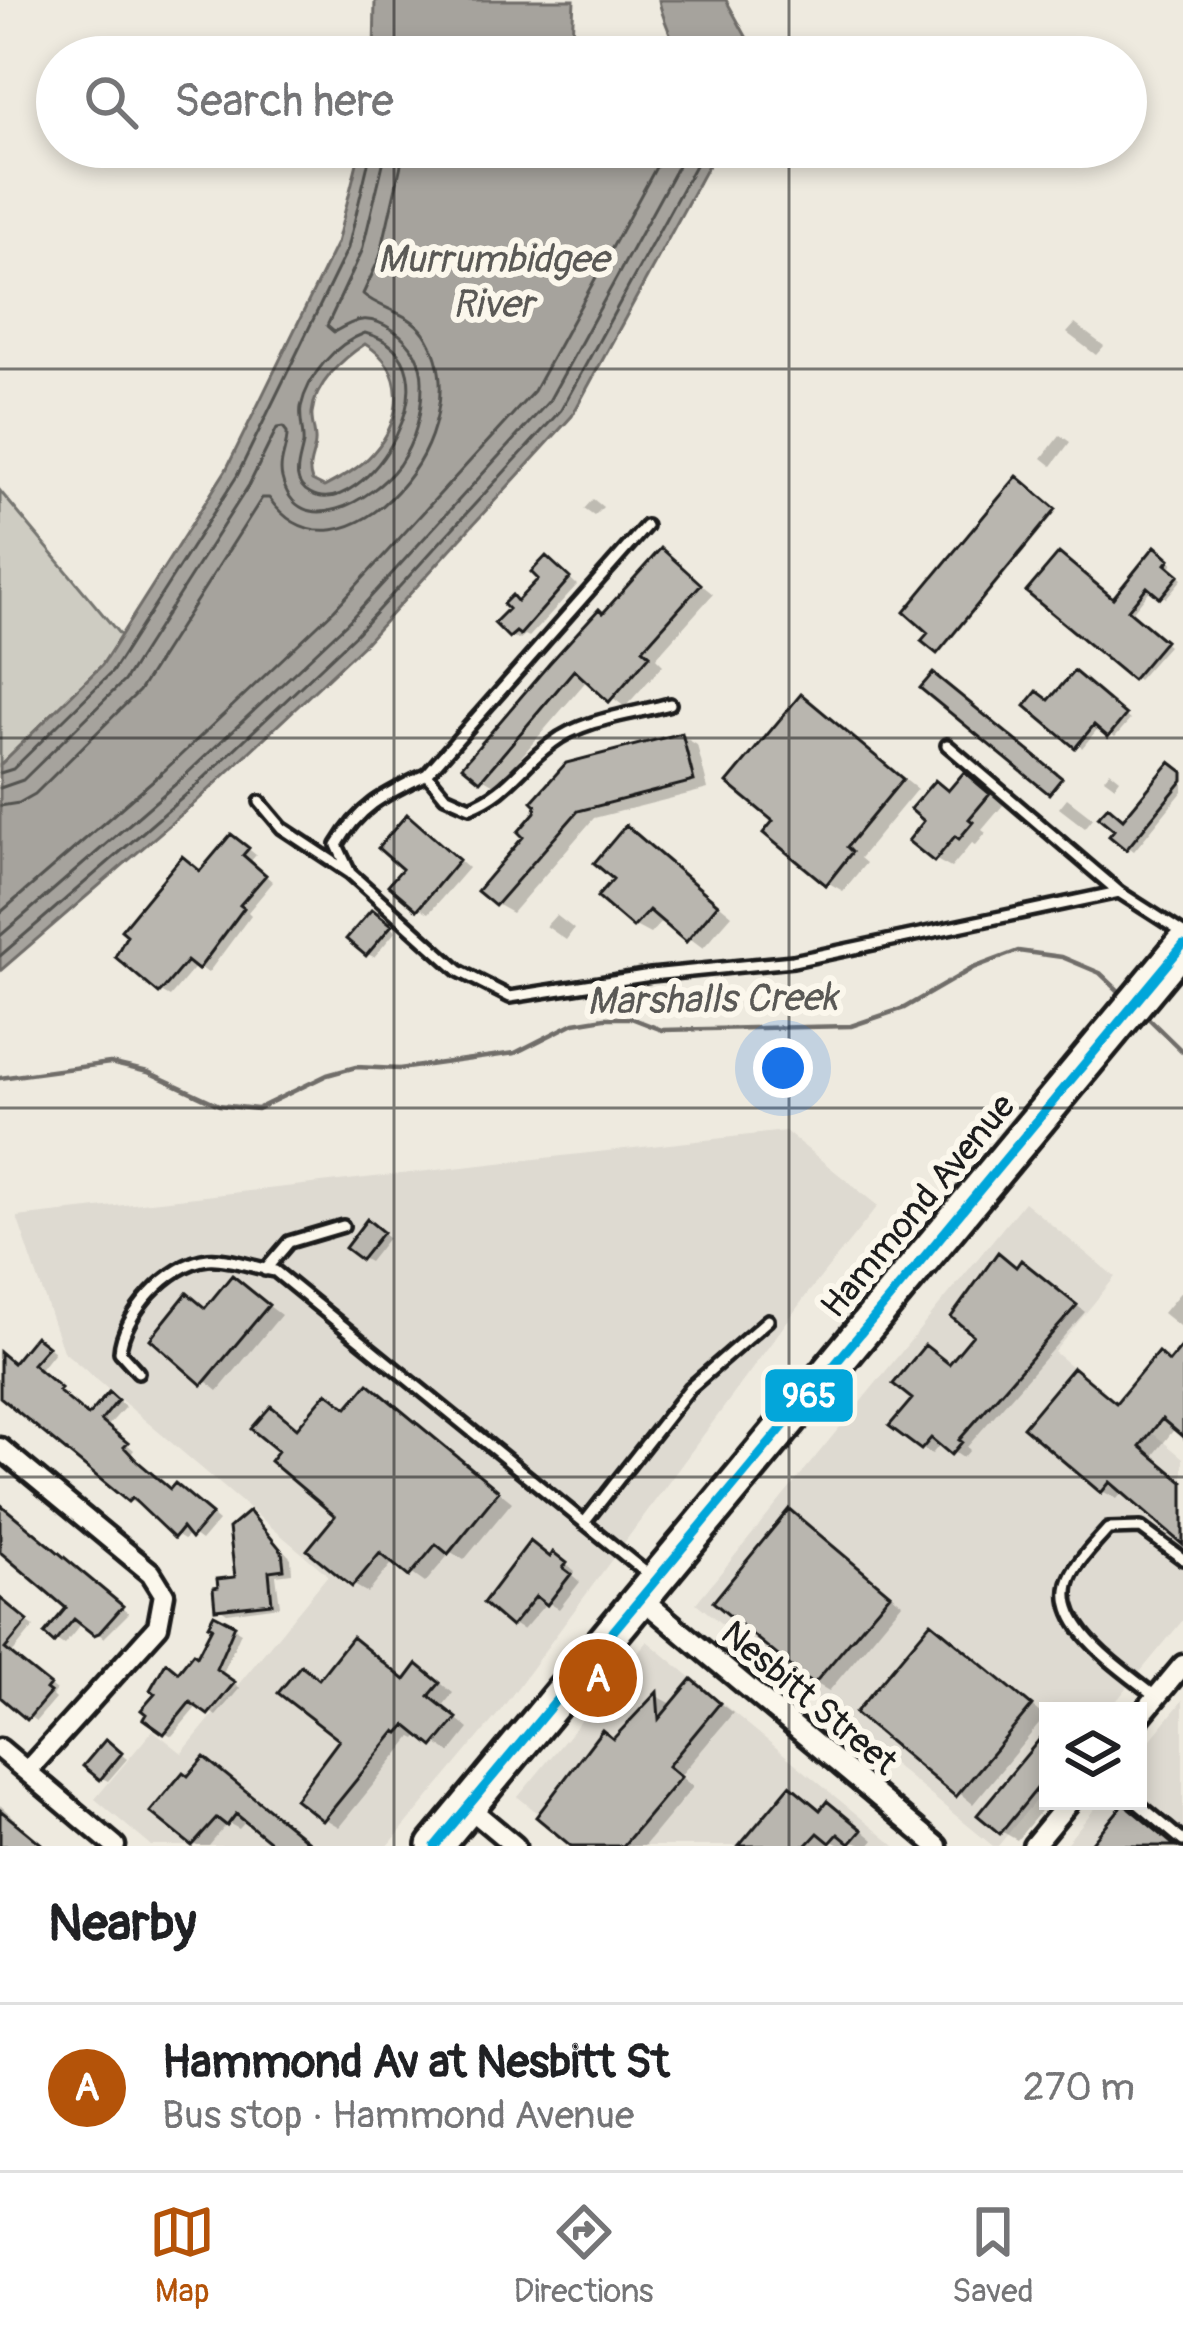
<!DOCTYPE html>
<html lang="en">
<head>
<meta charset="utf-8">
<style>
	:root { --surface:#fff; --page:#f2f2f2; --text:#202124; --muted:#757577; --line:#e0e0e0; --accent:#b45309 }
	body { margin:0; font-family:Pangolin,sans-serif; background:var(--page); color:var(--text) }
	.controls { position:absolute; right:36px; bottom:36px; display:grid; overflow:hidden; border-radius:0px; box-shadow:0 6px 18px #0003 }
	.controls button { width:108px; height:108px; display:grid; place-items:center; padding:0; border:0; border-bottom:3px solid var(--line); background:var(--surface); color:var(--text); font:60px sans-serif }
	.you { position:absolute; left:783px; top:1068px; width:42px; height:42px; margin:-30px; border:9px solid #fff; border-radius:50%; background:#1a73e8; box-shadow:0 0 0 18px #1a73e833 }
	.badge { display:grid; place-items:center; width:78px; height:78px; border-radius:50%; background:var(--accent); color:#fff; font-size:39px; font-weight:700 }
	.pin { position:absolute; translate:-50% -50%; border:6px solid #fff; box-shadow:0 3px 12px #0006 }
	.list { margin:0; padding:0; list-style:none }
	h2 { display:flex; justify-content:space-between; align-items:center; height:156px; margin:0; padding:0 48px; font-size:51px }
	h2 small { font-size:39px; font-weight:400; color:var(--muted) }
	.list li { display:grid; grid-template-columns:78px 1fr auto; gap:36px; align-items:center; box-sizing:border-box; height:168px; padding:0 48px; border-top:3px solid var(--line) }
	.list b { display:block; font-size:45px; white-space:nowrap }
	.list p { margin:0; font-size:39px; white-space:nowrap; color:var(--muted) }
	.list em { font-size:39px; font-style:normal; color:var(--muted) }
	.icon { flex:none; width:66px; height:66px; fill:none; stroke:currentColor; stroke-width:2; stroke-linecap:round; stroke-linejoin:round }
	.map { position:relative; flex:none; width:1183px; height:1846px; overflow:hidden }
	.search { position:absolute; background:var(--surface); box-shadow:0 6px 18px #0003; left:36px; right:36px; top:36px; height:132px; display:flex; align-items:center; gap:30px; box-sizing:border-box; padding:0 42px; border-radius:66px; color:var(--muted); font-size:45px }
	.sheet { height:324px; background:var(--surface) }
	nav { display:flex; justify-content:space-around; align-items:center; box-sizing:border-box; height:168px; border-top:3px solid var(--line); background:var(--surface); font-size:33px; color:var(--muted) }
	nav a { display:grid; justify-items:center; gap:6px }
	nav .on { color:var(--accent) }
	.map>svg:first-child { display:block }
	.built { fill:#dedad1 }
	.green { fill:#ceccc2; stroke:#75746f; stroke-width:3 }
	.water { fill:#a6a39d; stroke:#6f6d69; stroke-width:3; fill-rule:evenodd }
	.shadow { fill:#0003 }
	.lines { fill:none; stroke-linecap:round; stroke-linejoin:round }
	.shore { stroke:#535250; stroke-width:3 }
	.stream { stroke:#6f6d69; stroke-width:4.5 }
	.building { fill:#b9b6af; stroke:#1c1c1c; stroke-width:3 }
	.lane-casing { stroke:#1c1c1c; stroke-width:18 }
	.street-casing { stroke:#1c1c1c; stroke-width:27 }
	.highway-casing { stroke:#1c1c1c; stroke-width:42 }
	.lane { stroke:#fbf7ec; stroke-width:9 }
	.street { stroke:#fbf7ec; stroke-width:18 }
	.highway { stroke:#fbf7ec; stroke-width:33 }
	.bus-1-casing { stroke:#fbf7ec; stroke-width:18 }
	.bus-1 { stroke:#03a6da; stroke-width:9 }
	.grid { fill:none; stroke:#1c1c1c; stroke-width:3; stroke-opacity:0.55 }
	.labels { text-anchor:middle; stroke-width:12; stroke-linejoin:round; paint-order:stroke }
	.street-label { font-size:36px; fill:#1c1c1c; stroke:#fbf7ec }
	.water-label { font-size:39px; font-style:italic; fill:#5a5956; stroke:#fbf7ec }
	.line-badge { stroke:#fbf7ec; stroke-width:4.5 }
	.badge-label { font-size:33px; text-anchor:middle; font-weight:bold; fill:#fff }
</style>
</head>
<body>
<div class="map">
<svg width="1183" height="1846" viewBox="0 0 1183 1846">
	<rect width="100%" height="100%" fill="#eeeadf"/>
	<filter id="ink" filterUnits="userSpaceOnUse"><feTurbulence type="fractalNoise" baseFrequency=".00833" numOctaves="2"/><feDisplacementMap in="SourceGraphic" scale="24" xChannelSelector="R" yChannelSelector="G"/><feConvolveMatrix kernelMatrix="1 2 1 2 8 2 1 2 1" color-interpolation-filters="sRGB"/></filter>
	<g filter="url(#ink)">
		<path class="built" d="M785 1131 878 1206 808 1293 498 1714 388 1846H151L95 1799 153 1730 182 1753 328 1575 63 1351 17 1217Z
			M1024 1202 1115 1277 1054 1352 1183 1458V1620L1108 1711H1048V1785L998 1846H993L696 1603Z
			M647 1641 895 1846H578L518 1797Z
			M1183 1700V1846H1064L1101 1801H1138V1755Z"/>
		<path class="green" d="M0 491 121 636 102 665 0 765Z"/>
		<path class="water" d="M375 0H574L571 57H374Z
			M659 0H726L748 40 743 57H676C677 43 662 21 659 0Z
			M361 147H718L572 416 366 642 196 802 0 971V765L102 665 226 470 337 243ZM365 344C407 369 404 419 373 453 360 468 341 478 324 487L312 481C306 465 314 458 315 443 316 433 311 423 312 413 315 384 342 359 365 344Z"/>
		<path class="shadow" d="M1075 324 1104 346 1096 355 1067 333Z
			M1060 435 1070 442 1052 466 1042 458Z
			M1018 480 1056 512 940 653 925 640Z
			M593 499 603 507 594 516 584 509Z
			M661 552 713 594 656 658 663 665 625 707 588 679 496 786 482 778 604 616Z
			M1160 553 1173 563 1169 568 1182 579 1166 598 1152 588 1131 614 1168 646 1138 680 1030 592 1114 601Z
			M555 564 577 585 529 637 525 635 519 640 511 636 519 603Z
			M1079 678 1130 720 1115 737 1100 726 1082 748 1050 703Z
			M801 698 917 789 860 858 866 863 843 891 827 882 777 820Z
			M682 736 697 745 708 789 594 818 512 913 496 904 527 837Z
			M1110 771 1120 779 1115 786 1104 778Z
			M1183 774V791L1134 851 1113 836 1124 821Z
			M965 775 1004 804 982 830 986 833 976 845 972 843 951 868 936 860 951 793Z
			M1067 798 1093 818 1085 828 1059 808Z
			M418 824 468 868 429 913 418 907 407 869Z
			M627 829 732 915 703 948 664 919 650 934 635 926 617 879Z
			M241 843 256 855 250 862 273 882 248 912 251 915 208 973 197 965 170 997 161 992 130 935Z
			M556 915 574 929 566 940 546 926Z
			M380 917 396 931 374 957 367 954Z
			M375 1227 388 1238 369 1262 362 1258Z
			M1018 1269H1032L1085 1312 967 1447 970 1450 963 1458 941 1443 932 1454 928 1452 916 1445 951 1367 977 1335Z
			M233 1279 281 1315 218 1391 154 1338 188 1297 207 1310Z
			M1183 1289V1329L1163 1313Z
			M44 1344 54 1352 39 1371 90 1418 109 1396 118 1401 125 1407 107 1427 134 1450 131 1454 145 1469 172 1491 184 1492 218 1521 201 1541 190 1533 184 1540 176 1535 141 1501 138 1505 129 1500 0 1392V1351L15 1365Z
			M1183 1350V1433L1176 1427 1153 1456 1183 1480V1540L1124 1490 1117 1499 1102 1491 1074 1371 1119 1404 1172 1364Z
			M369 1387 512 1502 464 1560 451 1552 425 1583 394 1561 368 1593 354 1585 339 1515 282 1451 272 1410 300 1429 328 1396 349 1410Z
			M0 1507 129 1613 104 1638 83 1622 64 1645 56 1640 70 1607 0 1548Z
			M790 1513 902 1603 829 1691 815 1683Z
			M250 1515 291 1558 292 1573 276 1575 280 1606 227 1613 218 1607 238 1580Z
			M552 1559 564 1562 575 1571 572 1575 580 1582 559 1609 547 1602 523 1630 513 1624Z
			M0 1603 34 1627 11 1655 56 1691 52 1696 55 1699 36 1721 0 1698Z
			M215 1618 241 1632 222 1675 240 1688 216 1716 199 1704 172 1736 165 1732 180 1675 198 1659 216 1626Z
			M931 1625 1045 1717 973 1804 859 1712Z
			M353 1641 407 1681 418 1668 433 1677 453 1693 442 1707 469 1729 450 1753 421 1733 416 1739 412 1737 339 1827 324 1818 344 1740 302 1668 321 1680Z
			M692 1683 733 1713 680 1776 693 1787 644 1846H575L615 1741 657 1696 674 1705Z
			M1048 1734 1049 1801 1017 1840 1001 1831Z
			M112 1747 127 1759 108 1781 102 1778Z
			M184 1775 313 1846H280L247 1820 239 1829 228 1823 209 1846H197L154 1812Z
			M791 1789 823 1812 828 1805 842 1813 874 1840 869 1846 852 1842 841 1846 832 1841 827 1846H743Z
			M0 1805 44 1846H0Z
			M1126 1806 1141 1815 1177 1846H1093Z"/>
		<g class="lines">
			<path class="shore" d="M365 333C468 360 364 525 310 493 289 481 300 462 303 444 304 432 299 419 301 407 308 375 335 344 365 333Z
				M0 773 13 769 112 672 237 476 348 248 372 147
				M0 788 23 780 124 681 249 485 277 428 283 427 287 432C288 448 278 462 282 478 298 544 374 499 399 465 415 441 422 414 422 385 423 363 412 342 393 330 369 314 358 318 334 332L327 326 362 251 387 147
				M0 806 19 803 35 794 139 691 262 498H269C341 602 489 430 424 333 408 311 379 309 363 294L380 257 405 147
				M0 913 166 769 334 610 534 391 667 147
				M0 936 178 782 347 623 549 401 688 147
				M0 956 188 793 357 633 561 410 705 147"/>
			<path class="stream" d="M1144 1014 1183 1052
				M0 1078 110 1063 148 1072 219 1105 257 1109 327 1075 356 1067 399 1069 515 1053 574 1023 605 1018H631L662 1030 851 1026 904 1008 973 968 1018 951 1062 957 1100 973 1122 994"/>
		</g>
		<path class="building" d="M1017 476 1056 509 937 654 921 641 928 633 904 612Z
			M1155 546 1170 559 1166 564 1179 575 1160 598 1147 587 1128 610 1165 641 1132 680 1026 592 1059 553 1113 598Z
			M661 548 701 584 643 649 650 655 609 702 574 670 480 781 462 766 549 664 599 609 603 613Z
			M546 556 570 578 520 635 516 632 509 638 494 623 508 609 503 604 512 595 517 601 538 579 531 572Z
			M1074 671 1126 715 1108 737 1094 725 1075 748 1025 706 1037 691 1049 700Z
			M933 673 1062 778 1049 794 920 688Z
			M801 694 903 779 847 847 852 852 826 885 763 833 773 821 727 783Z
			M682 733 694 781 578 811 495 906 477 891 523 837 518 832 535 812 536 805 532 801 566 763Z
			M1170 762 1183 772V780L1126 850 1109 836 1114 830 1098 817 1108 806 1123 819Z
			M964 772 990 794 969 819 973 822 959 839 955 836 934 862 908 841 924 821 910 809 935 780 948 791Z
			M407 814 459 860 417 910 388 885 402 869 378 848Z
			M626 825 718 904 686 942 649 910 633 928 597 897 613 879 594 863Z
			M231 834 249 848 243 855 266 875 240 905 244 908 198 970 187 961 159 994 115 957 127 935 121 930 182 856 200 871Z
			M372 909 392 925 366 956 346 939Z
			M367 1219 383 1232 361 1260 345 1248Z
			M998 1252 1016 1267 1021 1260 1077 1305 959 1440 962 1442 951 1455 931 1438 921 1450 889 1426 912 1399 893 1384 925 1345 949 1364 973 1335 951 1317Z
			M232 1275 269 1305 202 1385 150 1339 187 1293 205 1308Z
			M35 1336 48 1346 32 1364 61 1388 58 1391 88 1416 109 1392 118 1400 101 1421 128 1443 124 1447 137 1461 170 1489 175 1483 212 1514 191 1539 182 1528 174 1538 132 1498 128 1502 0 1397V1352L13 1363Z
			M1183 1345V1437L1162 1419 1140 1446 1183 1482V1545L1110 1482 1101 1493 1023 1427 1073 1367 1116 1403 1158 1352 1169 1362Z
			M368 1383 499 1491 448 1554 436 1544 409 1577 380 1553 352 1587 307 1550 335 1516 270 1461 278 1451 251 1429 271 1406 297 1428 327 1392 347 1408Z
			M0 1504 123 1606 99 1633 94 1635 74 1619 54 1643 44 1634 66 1608 0 1552Z
			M789 1509 890 1594 813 1685 713 1602Z
			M249 1511 282 1551 284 1569 269 1571 272 1603 215 1609 213 1588 218 1587 217 1579 235 1577 229 1528Z
			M530 1541 550 1557 553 1552 567 1563 563 1568 571 1574 547 1605 536 1596 511 1627 483 1603Z
			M0 1598 28 1621 5 1649 50 1685 46 1690 50 1693 27 1720 0 1697Z
			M214 1614 235 1625 216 1669 235 1682 208 1715 190 1702 164 1734 143 1719 146 1714 141 1710 155 1694 150 1690 166 1662 178 1672 193 1653 197 1656 212 1627 208 1625Z
			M931 1622 1032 1706 956 1797 855 1713Z
			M352 1637 405 1680 417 1664 440 1683 429 1696 457 1718 433 1747 406 1725 399 1733 396 1731 323 1821 295 1799 339 1740 278 1693 301 1665 319 1679Z
			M692 1679 720 1703 668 1766 681 1777 623 1846H571L536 1817 602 1730 613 1739 657 1692 659 1719Z
			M1048 1729V1775L1000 1834 977 1815Z
			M106 1739 122 1753 100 1780 83 1766Z
			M204 1757 293 1829 313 1846H275L236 1814 227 1826 217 1818 192 1846 150 1812 183 1772 188 1776Z
			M790 1785 820 1810 827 1801 862 1830 850 1844 838 1834 830 1843 818 1833 806 1846H739Z
			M1125 1802 1129 1808 1175 1846H1089Z
			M0 1810 44 1846H0Z"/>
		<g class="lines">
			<defs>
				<path id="lane" d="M670 704C633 714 583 719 552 743 520 766 509 792 470 807L445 796 427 774C386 794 361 804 337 845L350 873 459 971 510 997 651 975 793 961 1119 892
					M947 745 1119 892 1183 933
					M427 774 646 526
					M260 802 282 828 350 873
					M265 1270 289 1242 343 1226
					M138 1372 120 1352C122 1316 169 1263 208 1259 227 1257 255 1268 275 1271L650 1576
					M584 1523 690 1388 768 1320
					M1156 1697C1124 1670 1046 1623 1072 1574 1080 1558 1096 1543 1108 1529L1141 1528 1183 1559
					M1135 1801 1183 1841"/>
				<path id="street" d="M0 1448 151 1573 164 1594 158 1626 27 1771
					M641 1598 937 1846
					M1138 1719 1183 1665
					M0 1749 115 1846
					M467 1806 515 1846
					M1033 1846 1070 1801"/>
				<path id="highway" d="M435 1846 1183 945"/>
			</defs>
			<use href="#lane" class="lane-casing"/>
			<use href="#street" class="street-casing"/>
			<use href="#highway" class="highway-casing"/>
			<use href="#lane" class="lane"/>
			<use href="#street" class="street"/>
			<use href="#highway" class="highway"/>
			<defs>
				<path id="bus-1" d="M435 1846 1183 945"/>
			</defs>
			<use href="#bus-1" class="bus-1-casing"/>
			<use href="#bus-1" class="bus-1"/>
		</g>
	</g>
	<path class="grid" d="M394 0V57M789 0V57M394 147V1846M789 147V1846M0 369H1183M0 738H1183M0 1108H1183M0 1477H1183"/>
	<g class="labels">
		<g class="street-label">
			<text transform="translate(917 1205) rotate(-50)" y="13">Hammond Avenue</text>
			<text transform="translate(810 1697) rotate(40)" y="13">Nesbitt Street</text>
		</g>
		<g class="water-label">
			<text x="493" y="272">Murrumbidgee<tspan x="493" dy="45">River</tspan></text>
			<text transform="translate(712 998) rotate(-1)" y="14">Marshalls Creek</text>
		</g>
	</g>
	<rect class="line-badge" x="763" y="1367" width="92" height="57" rx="12" fill="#03a6da"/>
	<g class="badge-label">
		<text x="809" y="1407">965</text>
	</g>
</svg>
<div class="controls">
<button><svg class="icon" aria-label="layers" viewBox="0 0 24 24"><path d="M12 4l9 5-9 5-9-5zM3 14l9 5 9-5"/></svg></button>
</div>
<div class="you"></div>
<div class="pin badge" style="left:598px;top:1678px">A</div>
<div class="search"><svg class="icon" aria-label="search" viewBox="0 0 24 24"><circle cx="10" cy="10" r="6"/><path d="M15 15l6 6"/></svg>Search here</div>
</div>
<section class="sheet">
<h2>Nearby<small></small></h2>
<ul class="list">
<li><span class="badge">A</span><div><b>Hammond Av at Nesbitt St</b><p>Bus stop · Hammond Avenue</p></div><em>270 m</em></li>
</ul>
</section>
<nav>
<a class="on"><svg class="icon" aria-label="map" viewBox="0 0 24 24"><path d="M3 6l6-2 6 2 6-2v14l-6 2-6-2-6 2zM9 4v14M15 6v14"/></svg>Map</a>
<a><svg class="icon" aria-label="directions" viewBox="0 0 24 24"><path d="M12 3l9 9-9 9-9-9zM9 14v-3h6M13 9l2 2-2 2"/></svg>Directions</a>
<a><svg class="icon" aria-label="saved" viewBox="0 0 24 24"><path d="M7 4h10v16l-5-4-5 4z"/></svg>Saved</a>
</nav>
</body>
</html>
